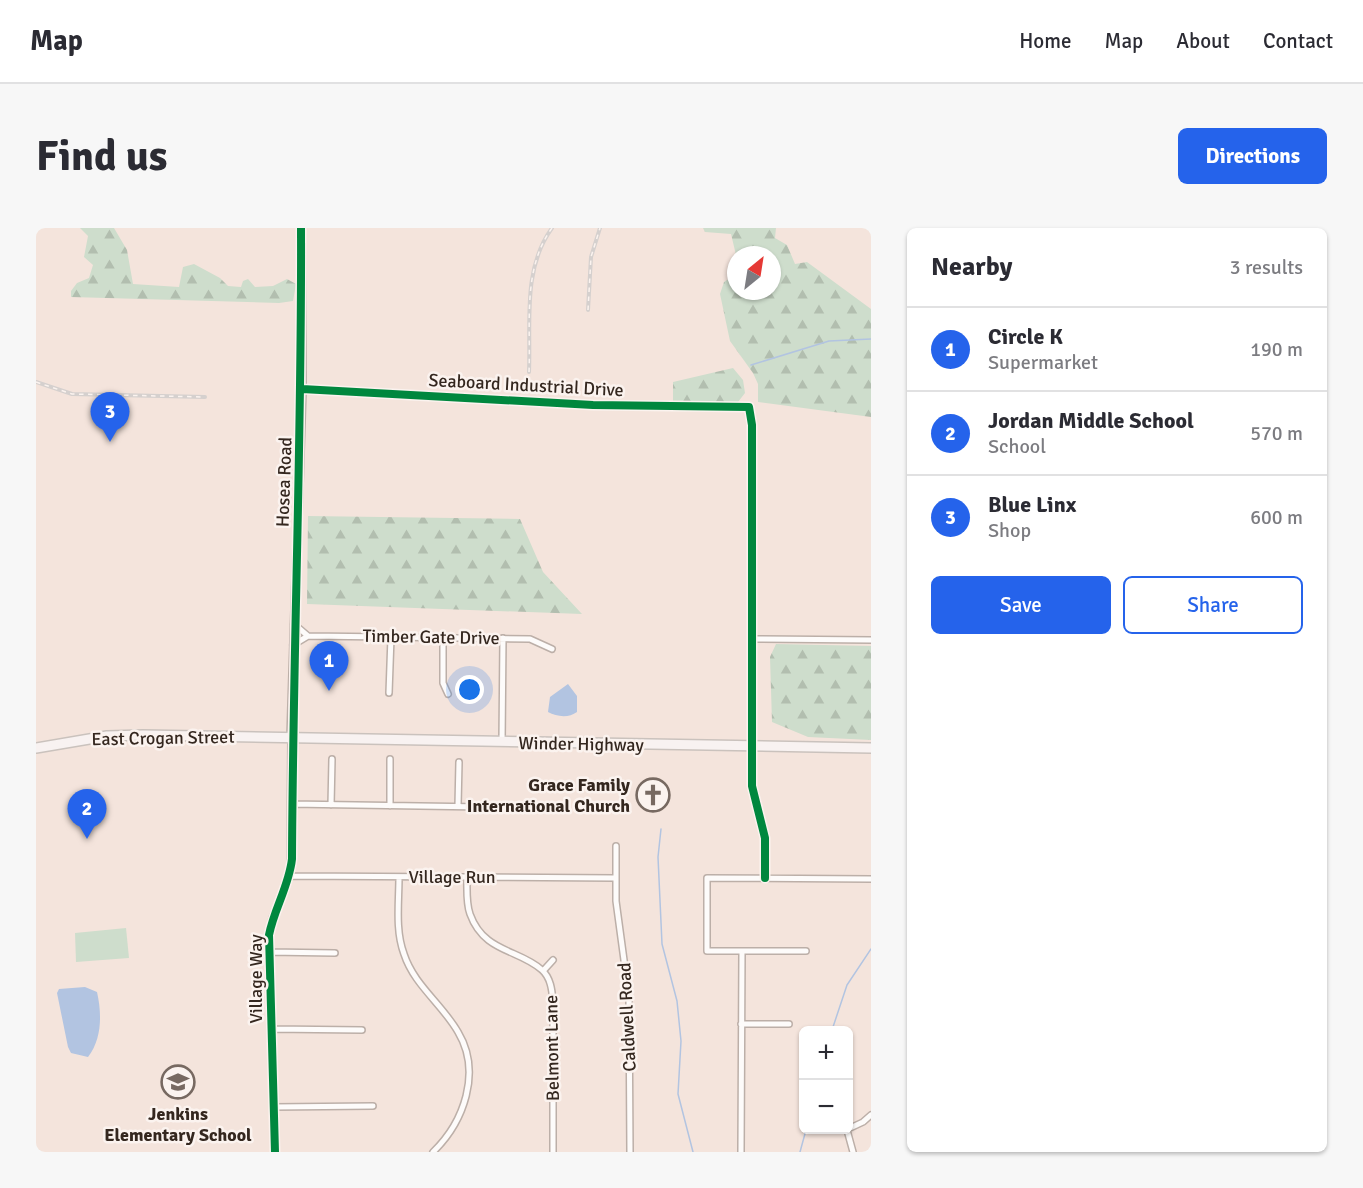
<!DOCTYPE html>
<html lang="en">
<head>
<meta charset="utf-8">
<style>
	:root { --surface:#fff; --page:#f7f7f7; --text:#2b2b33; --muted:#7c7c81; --line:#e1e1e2; --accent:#2563eb }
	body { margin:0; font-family:Signika,sans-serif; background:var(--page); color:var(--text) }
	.controls { position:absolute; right:18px; bottom:18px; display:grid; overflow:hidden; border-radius:9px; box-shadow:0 2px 4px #0004 }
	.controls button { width:54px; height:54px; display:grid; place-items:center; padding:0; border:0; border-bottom:2px solid var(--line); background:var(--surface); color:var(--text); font:30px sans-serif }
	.compass { position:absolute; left:691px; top:18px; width:54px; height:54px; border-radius:50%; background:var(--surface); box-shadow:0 2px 4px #0004; rotate:30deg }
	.you { position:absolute; left:434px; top:462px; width:21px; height:21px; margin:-15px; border:4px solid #fff; border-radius:50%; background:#1a73e8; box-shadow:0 0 0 9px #1a73e833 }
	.badge { display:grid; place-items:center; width:39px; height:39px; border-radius:50%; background:var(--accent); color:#fff; font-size:20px; font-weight:700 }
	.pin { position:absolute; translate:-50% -50px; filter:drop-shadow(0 2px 3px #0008) }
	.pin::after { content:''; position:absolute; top:32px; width:21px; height:18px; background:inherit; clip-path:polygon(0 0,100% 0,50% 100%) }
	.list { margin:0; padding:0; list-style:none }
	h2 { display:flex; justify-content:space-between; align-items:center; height:78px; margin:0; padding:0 24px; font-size:26px }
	h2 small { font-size:20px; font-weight:400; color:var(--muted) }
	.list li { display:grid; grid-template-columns:39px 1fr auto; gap:18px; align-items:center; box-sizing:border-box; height:84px; padding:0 24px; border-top:2px solid var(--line) }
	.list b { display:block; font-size:22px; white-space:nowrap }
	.list p { margin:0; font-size:20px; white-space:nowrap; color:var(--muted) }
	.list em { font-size:20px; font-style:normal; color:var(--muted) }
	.actions { display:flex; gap:12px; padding:18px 24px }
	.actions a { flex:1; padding:14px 0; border:2px solid var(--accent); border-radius:9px; text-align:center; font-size:21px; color:var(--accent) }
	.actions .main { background:var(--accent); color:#fff }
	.map { position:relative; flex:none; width:835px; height:924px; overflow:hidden; border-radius:9px }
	header { display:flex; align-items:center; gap:36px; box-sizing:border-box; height:84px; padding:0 30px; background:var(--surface); border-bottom:2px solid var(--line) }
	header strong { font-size:28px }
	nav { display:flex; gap:33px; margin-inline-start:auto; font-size:21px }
	.intro { display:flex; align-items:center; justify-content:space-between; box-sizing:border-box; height:144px; padding:0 36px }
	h1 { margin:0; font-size:42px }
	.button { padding:15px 27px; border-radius:9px; background:var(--accent); color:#fff; font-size:21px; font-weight:700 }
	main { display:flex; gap:36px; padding:0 36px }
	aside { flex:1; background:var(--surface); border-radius:9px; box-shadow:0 2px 4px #0004 }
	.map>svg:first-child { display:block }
	.grass { fill:#ceddcc }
	.forest { fill:url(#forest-firs) }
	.water { fill:#b2c4e1 }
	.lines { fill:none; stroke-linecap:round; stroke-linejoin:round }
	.stream { stroke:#b2c4e1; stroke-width:1.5 }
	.minor-casing { stroke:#bcafa8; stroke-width:8 }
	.tertiary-casing { stroke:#bcafa8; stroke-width:10 }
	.primary-casing { stroke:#cac2bd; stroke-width:12 }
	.minor { stroke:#fdfbfa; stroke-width:5 }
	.tertiary { stroke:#fdfbfa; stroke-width:7 }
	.primary { stroke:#f8f2f1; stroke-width:9 }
	.rail-casing { stroke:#d5d0ce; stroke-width:4 }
	.rail { stroke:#fbf3ef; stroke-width:1.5; stroke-dasharray:4.5; stroke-linecap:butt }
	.cycleway-casing { stroke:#fbf3ef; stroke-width:11 }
	.cycleway { stroke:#00873e; stroke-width:8 }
	.labels { text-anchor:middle; stroke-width:5; stroke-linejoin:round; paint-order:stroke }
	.street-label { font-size:18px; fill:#34271f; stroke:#fbf3ef }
	.poi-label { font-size:18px; font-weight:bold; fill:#34271f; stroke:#fbf3ef; text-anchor:end }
</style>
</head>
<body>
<header>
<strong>Map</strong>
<nav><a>Home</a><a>Map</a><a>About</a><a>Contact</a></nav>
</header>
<div class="intro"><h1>Find us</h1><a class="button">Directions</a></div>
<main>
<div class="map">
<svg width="835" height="924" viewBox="0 0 835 924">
	<defs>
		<pattern id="forest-firs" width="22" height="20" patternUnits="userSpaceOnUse" patternTransform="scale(1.5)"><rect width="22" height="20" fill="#ceddcc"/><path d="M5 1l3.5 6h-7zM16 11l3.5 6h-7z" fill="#b2beaf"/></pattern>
	</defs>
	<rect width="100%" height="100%" fill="#f4e4dc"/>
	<path class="grass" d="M90 700 93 730 40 734 39 705Z"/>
	<path class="forest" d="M44 0H78L91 22 97 56 143 59 147 39 158 36 184 50 192 58 205 59 207 53 212 51 219 59 237 58 251 51 260 56 257 73 243 75 35 69V63L41 55 53 50 57 37 48 29 52 8Z
		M667 0H740L739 10 751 17 759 36 771 34 835 81V189L722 174V156L717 145 694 113 684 66 688 54 700 46V63H736V27H700L695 6 669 4Z
		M697 140 707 152 709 165 702 174 637 175V154Z
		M272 288 484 291 507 344 546 386 271 376Z
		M740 416 835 418V512L772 509 736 494 734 429Z"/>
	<path class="water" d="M532 456 541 468V484C533 490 521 489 512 484L514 469Z
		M49 759 61 764C66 786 66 811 52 829L35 825 32 819 21 765 23 761Z"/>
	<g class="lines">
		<path class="stream" d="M715 137 793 113 835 111
			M625 601 622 629 626 716 641 773 645 813 642 866 657 924
			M796 802 811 757 835 721
			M764 924 770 902"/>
		<defs>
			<path id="minor" d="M266 161 557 177 713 179 716 197V558L729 610V650
				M258 396 272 408
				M407 410V455L412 466
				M715 411 835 412
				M257 417 272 408 355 409 494 411 516 421
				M353 465 355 409
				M466 514 467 410
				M255 576 448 579
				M295 577 296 531
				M354 578V531
				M422 578 423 534
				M580 618V673L593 769 594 924
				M254 648 579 650
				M363 649C363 674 359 702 368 726 378 757 406 776 422 804 446 844 428 894 397 924
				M431 649C431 661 430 675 434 686 448 725 483 721 506 742 515 750 516 763 517 773V924
				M770 723H671V650L835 651
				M233 724 299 725
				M507 743 517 732
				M705 796H753
				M235 801 326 802
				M238 879 337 878
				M812 901 827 894 835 887
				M811 902 817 924
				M239 924 233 707 236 690 254 648 255 510
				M705 924 706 723"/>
			<path id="tertiary" d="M255 509 266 161 265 0"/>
			<path id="primary" d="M0 520 71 508 107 507 835 520"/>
		</defs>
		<use href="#minor" class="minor-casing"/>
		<use href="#tertiary" class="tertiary-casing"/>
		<use href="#primary" class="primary-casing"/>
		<use href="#minor" class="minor"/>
		<use href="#tertiary" class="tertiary"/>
		<use href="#primary" class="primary"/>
		<defs>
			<path id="rail" d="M552 82 555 29 564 0
				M493 144C495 96 486 41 516 0
				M0 154 36 166 169 169"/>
		</defs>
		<use href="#rail" class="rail-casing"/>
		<use href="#rail" class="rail"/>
		<defs>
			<path id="cycleway" d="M266 161 557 177 713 179 716 197V558L729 610V650
				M239 924 233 707C238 681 253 658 256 631 257 421 266 210 265 0"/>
		</defs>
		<use href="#cycleway" class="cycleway-casing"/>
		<use href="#cycleway" class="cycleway"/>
	</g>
	<defs>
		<symbol id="church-ring" viewBox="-11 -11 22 22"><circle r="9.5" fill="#fbf3ef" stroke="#776961" stroke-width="1.5"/><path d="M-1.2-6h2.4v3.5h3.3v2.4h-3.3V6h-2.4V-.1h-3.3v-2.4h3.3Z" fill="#776961"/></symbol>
		<symbol id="school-ring" viewBox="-11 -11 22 22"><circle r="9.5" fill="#fbf3ef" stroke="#776961" stroke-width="1.5"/><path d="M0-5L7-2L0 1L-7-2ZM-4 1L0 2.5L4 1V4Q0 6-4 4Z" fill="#776961"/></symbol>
	</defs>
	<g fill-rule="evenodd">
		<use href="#church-ring" x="598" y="548" width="38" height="38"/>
		<use href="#school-ring" x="123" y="835" width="38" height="38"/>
	</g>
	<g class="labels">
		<g class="street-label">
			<text transform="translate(490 157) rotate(3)" y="6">Seaboard Industrial Drive</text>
			<text transform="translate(248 254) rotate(-88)" y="6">Hosea Road</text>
			<text transform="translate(395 409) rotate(1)" y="6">Timber Gate Drive</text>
			<text transform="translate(127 510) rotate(-1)" y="6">East Crogan Street</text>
			<text transform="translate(545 516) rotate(1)" y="6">Winder Highway</text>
			<text x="416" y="655">Village Run</text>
			<text transform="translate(220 751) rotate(-90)" y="6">Village Way</text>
			<text transform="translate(591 789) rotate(-93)" y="6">Caldwell Road</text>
			<text transform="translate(516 820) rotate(-91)" y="6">Belmont Lane</text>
		</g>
		<g class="poi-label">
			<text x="594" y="563">Grace Family<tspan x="594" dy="21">International Church</tspan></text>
			<text x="142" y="892" text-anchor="middle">Jenkins<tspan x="142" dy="21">Elementary School</tspan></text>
		</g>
	</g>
</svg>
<div class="controls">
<button>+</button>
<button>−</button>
</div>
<svg class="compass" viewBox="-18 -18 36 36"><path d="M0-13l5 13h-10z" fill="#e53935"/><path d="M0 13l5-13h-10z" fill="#7c7c81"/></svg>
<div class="you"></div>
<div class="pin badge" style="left:293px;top:463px">1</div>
<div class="pin badge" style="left:51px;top:611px">2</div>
<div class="pin badge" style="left:74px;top:214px">3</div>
</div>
<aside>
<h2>Nearby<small>3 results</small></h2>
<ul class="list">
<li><span class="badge">1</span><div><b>Circle K</b><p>Supermarket</p></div><em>190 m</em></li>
<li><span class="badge">2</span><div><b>Jordan Middle School</b><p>School</p></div><em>570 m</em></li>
<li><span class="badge">3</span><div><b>Blue Linx</b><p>Shop</p></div><em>600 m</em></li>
</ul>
<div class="actions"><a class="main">Save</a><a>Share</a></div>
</aside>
</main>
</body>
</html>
